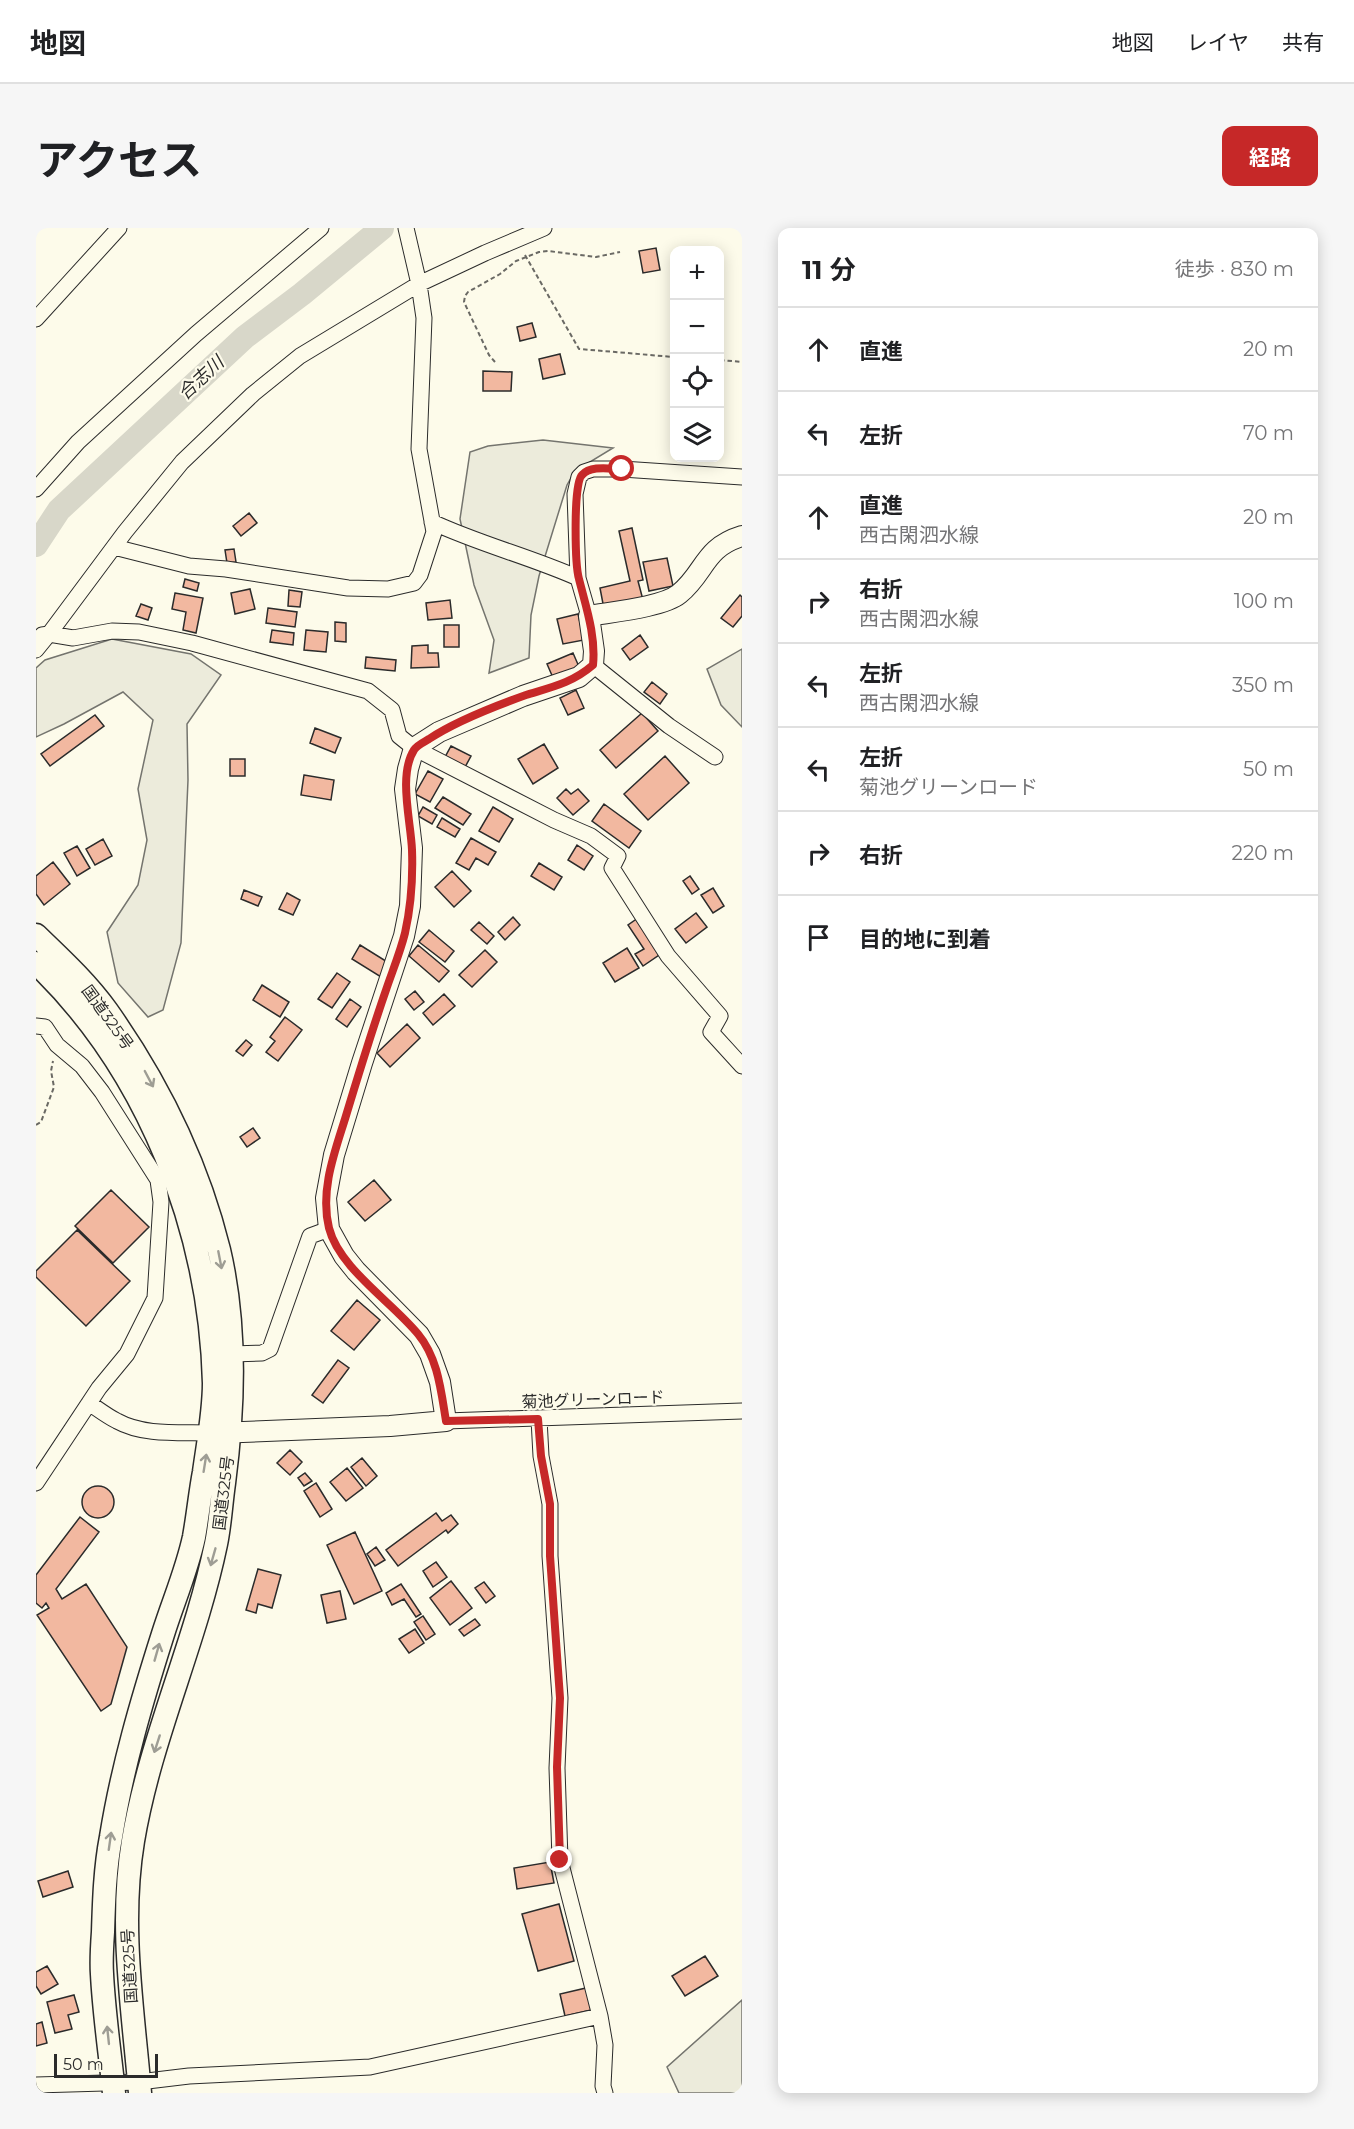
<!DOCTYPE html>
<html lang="ja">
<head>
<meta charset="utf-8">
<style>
	:root { --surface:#fff; --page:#f6f6f6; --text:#202124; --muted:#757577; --line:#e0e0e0; --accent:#c62828 }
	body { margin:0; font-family:Montserrat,"Noto Sans JP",sans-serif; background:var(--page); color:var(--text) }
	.controls { position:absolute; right:18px; top:18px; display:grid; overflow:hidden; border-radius:12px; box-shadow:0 3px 15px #0003 }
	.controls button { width:54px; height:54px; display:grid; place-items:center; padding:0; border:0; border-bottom:2px solid var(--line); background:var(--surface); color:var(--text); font:30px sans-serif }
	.scale { position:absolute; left:18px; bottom:15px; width:104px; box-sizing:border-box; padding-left:6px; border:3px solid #2b2b2b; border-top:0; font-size:16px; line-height:21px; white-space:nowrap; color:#2b2b2b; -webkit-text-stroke:4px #fdfbea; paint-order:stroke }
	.stop { position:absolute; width:18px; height:18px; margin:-14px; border:4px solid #c62828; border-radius:50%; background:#fff }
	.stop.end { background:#c62828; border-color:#fff; box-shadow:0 2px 6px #0008 }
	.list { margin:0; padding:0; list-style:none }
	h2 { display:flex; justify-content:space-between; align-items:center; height:78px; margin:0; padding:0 24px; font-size:26px }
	h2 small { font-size:20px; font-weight:400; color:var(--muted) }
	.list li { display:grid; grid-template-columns:39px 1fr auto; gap:18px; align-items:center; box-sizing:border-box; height:84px; padding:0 24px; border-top:2px solid var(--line) }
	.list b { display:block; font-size:22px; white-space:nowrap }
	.list p { margin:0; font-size:20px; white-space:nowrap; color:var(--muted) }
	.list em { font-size:20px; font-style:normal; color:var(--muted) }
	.icon { flex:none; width:33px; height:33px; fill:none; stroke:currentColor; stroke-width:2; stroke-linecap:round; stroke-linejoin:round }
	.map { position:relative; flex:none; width:706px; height:1865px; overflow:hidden; border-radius:12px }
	header { display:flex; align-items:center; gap:36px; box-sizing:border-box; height:84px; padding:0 30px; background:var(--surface); border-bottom:2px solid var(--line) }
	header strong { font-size:28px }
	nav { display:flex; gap:33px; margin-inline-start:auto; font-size:21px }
	.intro { display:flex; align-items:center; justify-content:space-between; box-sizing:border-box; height:144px; padding:0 36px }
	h1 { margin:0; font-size:42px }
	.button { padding:15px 27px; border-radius:12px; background:var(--accent); color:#fff; font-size:21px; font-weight:700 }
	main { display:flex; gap:36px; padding:0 36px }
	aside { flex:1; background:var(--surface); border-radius:12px; box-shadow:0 3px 15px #0003 }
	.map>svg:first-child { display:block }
	.green { fill:#ecebdb; stroke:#74746e; stroke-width:1.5 }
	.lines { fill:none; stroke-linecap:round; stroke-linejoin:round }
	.river { stroke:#d8d7c9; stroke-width:24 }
	.building { fill:#f2b8a0; stroke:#2b2b2b; stroke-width:1.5 }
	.minor-casing { stroke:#2b2b2b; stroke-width:17 }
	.major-casing { stroke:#2b2b2b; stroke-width:22 }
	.highway-casing { stroke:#2b2b2b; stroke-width:25 }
	.path { stroke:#6a6964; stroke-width:2; stroke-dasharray:4.5 3; stroke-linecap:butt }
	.minor { stroke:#fdfbea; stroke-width:15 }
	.major { stroke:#fdfbea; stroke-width:20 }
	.highway { stroke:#fdfbea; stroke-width:22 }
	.oneway { stroke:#9e9d94 }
	.route { stroke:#c62828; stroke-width:8 }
	.labels { text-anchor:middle; stroke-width:4.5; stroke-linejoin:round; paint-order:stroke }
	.street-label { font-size:16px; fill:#2b2b2b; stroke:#fdfbea }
	.water-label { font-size:18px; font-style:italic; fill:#2b2b2b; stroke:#fdfbea }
</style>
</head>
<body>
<header>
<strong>地図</strong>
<nav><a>地図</a><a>レイヤ</a><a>共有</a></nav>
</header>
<div class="intro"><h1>アクセス</h1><a class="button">経路</a></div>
<main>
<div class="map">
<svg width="706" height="1865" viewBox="0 0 706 1865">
	<rect width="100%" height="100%" fill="#fdfbea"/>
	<path class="green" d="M507 212 577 220 539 243 531 257 503 348 495 387 493 430 453 445 458 412 438 357 424 291 434 224 452 218Z
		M76 411 155 426 185 447 151 496 152 552 145 715 127 782 112 789 82 755 71 704 102 657 111 612 102 561 117 492 87 464 28 496 0 509V440L9 432Z
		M706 421V499L685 477 671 441Z
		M706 1772V1865H643L631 1839Z"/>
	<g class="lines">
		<path class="river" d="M0 317 23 282 209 109 266 66 346 0"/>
	</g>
	<path class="building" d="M620 20 624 42 607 45 603 23Z
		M496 95 500 109 484 113 481 99Z
		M524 126 529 146 507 151 503 131Z
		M447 143 476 144 475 163H447Z
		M213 285 221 295 205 308 197 298Z
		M596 300 607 352 602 353 607 372 568 381 564 360 594 353 583 303Z
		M198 321 200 334 191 335 189 322Z
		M631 330 637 358 613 363 607 334Z
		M149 351 163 355 161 363 147 359Z
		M214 361 219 381 199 386 195 365Z
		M253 362 266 364 264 379 252 378Z
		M139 365 167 370 160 405 147 402 150 384 136 381Z
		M704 367 706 369V388L697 399 685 390Z
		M414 372 416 390 392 392 390 375Z
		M105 376 116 380 112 392 100 388Z
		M232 380 261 384 259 399 230 395Z
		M542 386 548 412 527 416 521 391Z
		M299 394 310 395V414L299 413Z
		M408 397H423V419H408Z
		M236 402 258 405 257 417 234 414Z
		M270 402 292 404 290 424 268 422Z
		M604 407 612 419 594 432 586 421Z
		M392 417V425H402L403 439 375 440 376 418Z
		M537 425 544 441 518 452 511 436Z
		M330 429 360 432 359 443 329 440Z
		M616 454 631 466 624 476 608 464Z
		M540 462 548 480 532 487 524 470Z
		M606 485 622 503 580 540 564 522Z
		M59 487 68 498 14 538 5 526Z
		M279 500 305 510 299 525 274 515Z
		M508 516 522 540 497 556 482 531Z
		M415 518 435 528 428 541 408 531Z
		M629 528 653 555 612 592 588 566Z
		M194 531H209V548H194Z
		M392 543 407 551 394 574 379 566Z
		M268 547 298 552 295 572 265 567Z
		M530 561 535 566 542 561 553 573 537 587 521 570Z
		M407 569 435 586 427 597 399 580Z
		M568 576 605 603 593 620 556 593Z
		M387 579 401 587 396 596 382 588Z
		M457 579 477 591 463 614 443 603Z
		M406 590 424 601 419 609 401 599Z
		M435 610 460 624 452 637 440 630 433 642 420 635Z
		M67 611 76 628 59 637 50 621Z
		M541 617 557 628 548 642 532 632Z
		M41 618 54 640 41 648 28 625Z
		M17 634 34 656 8 677 0 666V648Z
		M503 635 526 649 518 662 495 648Z
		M416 643 435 663 418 679 399 659Z
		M654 648 663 661 656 666 647 653Z
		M677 660 688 678 677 685 665 667Z
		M208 662 226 669 222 678 205 671Z
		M251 665 264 672 257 687 243 681Z
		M660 685 671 699 650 715 639 701Z
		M477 689 484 697 469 712 462 704Z
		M602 690 626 725 607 738 599 726 608 721 592 697Z
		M443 694 458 708 451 716 435 702Z
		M393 702 418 723 409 734 383 714Z
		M324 717 353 735 345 749 316 731Z
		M382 717 413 743 403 754 373 728Z
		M591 720 603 740 579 754 567 735Z
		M449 722 461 734 436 759 423 747Z
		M301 745 314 754 296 780 282 771Z
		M226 757 253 774 244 789 217 772Z
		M379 763 388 774 378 782 369 771Z
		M408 766 419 778 397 797 387 785Z
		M314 771 325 779 311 799 300 791Z
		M249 789 266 802 242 833 230 824 239 813 234 809Z
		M371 796 384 810 354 839 341 825Z
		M210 812 216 817 207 828 200 823Z
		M217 900 224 910 211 919 204 909Z
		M338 952 355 972 329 993 312 974Z
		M75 962 113 999 77 1035 39 998Z
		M41 1002 94 1053 50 1098 0 1049V1043Z
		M321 1072 344 1092 318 1122 295 1103Z
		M302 1132 313 1140 287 1175 276 1167Z
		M254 1222 266 1234 254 1247 241 1235Z
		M326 1230 341 1248 330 1258 315 1239Z
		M311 1240 327 1260 310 1273 294 1254Z
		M269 1245 276 1253 268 1258 262 1250Z
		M280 1255 296 1281 284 1289 268 1263Z
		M46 1274a16 16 0 1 1 32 0a16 16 0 1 1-32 0Z
		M400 1285 406 1293 415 1287 422 1296 412 1305 410 1302 362 1338 350 1322Z
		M44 1289 63 1304 20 1361 26 1371 50 1356 91 1419 75 1476 65 1483 1 1387 13 1380 10 1375 6 1380 0 1375V1347Z
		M319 1304 346 1363 318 1376 291 1317Z
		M340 1319 349 1332 339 1338 331 1326Z
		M400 1334 411 1349 397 1359 387 1343Z
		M222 1341 245 1347 236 1380 222 1376 220 1385 210 1382Z
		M415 1353 436 1380 414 1397 394 1370Z
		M448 1354 459 1368 450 1375 439 1360Z
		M365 1356 385 1386 380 1389 368 1371 356 1377 350 1365Z
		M304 1363 310 1391 291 1395 285 1367Z
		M387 1388 399 1406 390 1412 378 1394Z
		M439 1391 444 1397 428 1408 423 1402Z
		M379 1401 388 1415 373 1425 363 1411Z
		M514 1634 518 1655 481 1661 478 1640Z
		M32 1643 37 1659 7 1669 2 1653Z
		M523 1676 538 1733 502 1743 486 1686Z
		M669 1728 682 1748 649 1768 636 1748Z
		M11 1738 22 1756 5 1766 0 1758V1744Z
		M550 1760 555 1782 529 1788 524 1766Z
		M38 1767 43 1784 32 1787 36 1801 19 1805 11 1774Z
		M6 1794 11 1815 0 1818V1796Z"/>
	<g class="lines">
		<defs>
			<path id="minor" d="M0 91 83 0
				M0 261 42 214 160 106 285 0
				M396 294C443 316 495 329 542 350L553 388
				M78 319 153 338 190 341 312 360 352 361 378 355 384 347 398 304 383 221 388 90 383 56 370 0
				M542 350 539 266 543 249 548 244 557 241H586L706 249
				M6 407 13 406 89 304 146 234 217 166 264 128 383 56 449 25 508 0
				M0 422 13 406 37 410 76 403 103 404 156 415 332 463 356 482 363 508 378 520 518 592 555 608 582 628 576 640 632 728 684 788 675 804 706 838
				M557 437 633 498 679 529
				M0 798 9 799 21 817 46 838 66 864 122 952 125 974 119 1070 91 1126 63 1160 0 1255
				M195 1126 226 1125 234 1121 274 1008 293 1001
				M53 1175C62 1181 71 1188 81 1193 108 1208 144 1204 174 1205
				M503 1191 505 1228 514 1276V1328L524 1470 521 1540 524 1632 564 1788 569 1817 567 1858 569 1865
				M410 1193 706 1183
				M0 1857 103 1854 153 1848 334 1839 564 1788"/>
			<path id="major" d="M180 1205 354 1198 410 1193 404 1154 394 1126 383 1107 320 1043 308 1028 293 1001 290 970 298 927 326 835 368 708 374 678 376 620 369 561 372 541 378 520 403 504 487 468 543 449 557 437 558 423 553 388C575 384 627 379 643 366 670 344 667 320 706 308"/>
			<path id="highway" d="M0 707C25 731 51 755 71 783 122 855 162 937 183 1022 201 1098 198 1179 188 1255 185 1276 184 1297 180 1316 159 1417 114 1511 97 1613 83 1698 97 1781 104 1865
				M0 735C112 842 174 1001 178 1155 178 1184 172 1215 168 1244 164 1265 162 1287 158 1309 151 1342 137 1374 127 1406 106 1472 86 1540 75 1609 69 1640 68 1672 67 1704 66 1718 65 1732 66 1746 68 1786 74 1825 78 1865"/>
		</defs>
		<use href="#minor" class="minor-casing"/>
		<use href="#major" class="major-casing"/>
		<use href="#highway" class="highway-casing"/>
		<path class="path" d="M489 27 543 121 638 129
			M684 132 706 134
			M459 134 453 127 428 74 429 68 432 64 464 46 480 33 503 24 512 23 560 29 584 24
			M0 897 5 894 18 859 15 843 17 833"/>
		<use href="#minor" class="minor"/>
		<use href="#major" class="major"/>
		<use href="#highway" class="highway"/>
	</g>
	<defs><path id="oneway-shaft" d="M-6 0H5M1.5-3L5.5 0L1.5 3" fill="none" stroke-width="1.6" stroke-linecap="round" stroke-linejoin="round" transform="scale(1.5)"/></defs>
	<g class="oneway">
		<use href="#oneway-shaft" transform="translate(113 851) rotate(62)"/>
		<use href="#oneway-shaft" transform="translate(184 1032) rotate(79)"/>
		<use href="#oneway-shaft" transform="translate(169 1235) rotate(-81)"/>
		<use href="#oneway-shaft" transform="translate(177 1329) rotate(106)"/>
		<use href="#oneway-shaft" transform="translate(121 1424) rotate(-74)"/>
		<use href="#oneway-shaft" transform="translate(121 1516) rotate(108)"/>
		<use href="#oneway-shaft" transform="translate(74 1613) rotate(-82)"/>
		<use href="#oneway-shaft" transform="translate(72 1807) rotate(-96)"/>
	</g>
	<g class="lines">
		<path class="route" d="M524 1632 521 1539 524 1470 514 1328V1276L505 1228 502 1191 410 1193C405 1163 402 1130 382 1106 356 1074 303 1040 293 1000 284 963 298 926 309 891 322 848 335 805 350 762 356 744 364 725 369 705 375 678 377 650 376 622 375 594 362 547 378 522 381 517 388 514 393 511 417 495 462 477 490 467 516 459 536 455 557 437 560 408 550 379 543 351 539 337 537 255 546 247 555 237 574 241 586 241"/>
	</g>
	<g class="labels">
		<g class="street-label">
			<text transform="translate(72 789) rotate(54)" y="6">国道325号</text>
			<text transform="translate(557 1171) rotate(-2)" y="6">菊池グリーンロード</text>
			<text transform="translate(187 1265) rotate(-83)" y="6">国道325号</text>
			<text transform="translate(93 1738) rotate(-93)" y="6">国道325号</text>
		</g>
		<g class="water-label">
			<text transform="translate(165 150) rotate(-43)" y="6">合志川</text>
		</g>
	</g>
</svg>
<div class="controls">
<button>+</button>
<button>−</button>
<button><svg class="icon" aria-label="locate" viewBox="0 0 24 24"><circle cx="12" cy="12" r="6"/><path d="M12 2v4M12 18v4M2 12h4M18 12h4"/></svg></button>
<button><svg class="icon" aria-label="layers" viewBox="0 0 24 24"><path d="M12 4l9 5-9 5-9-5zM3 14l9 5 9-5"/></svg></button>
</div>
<div class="scale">50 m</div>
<div class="stop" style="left:586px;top:241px"></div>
<div class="stop end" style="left:524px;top:1632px"></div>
</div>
<aside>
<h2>11 分<small>徒歩 · 830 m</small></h2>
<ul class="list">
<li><svg class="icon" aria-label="ahead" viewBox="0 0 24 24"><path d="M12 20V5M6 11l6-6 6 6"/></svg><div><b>直進</b></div><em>20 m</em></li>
<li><svg class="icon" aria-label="left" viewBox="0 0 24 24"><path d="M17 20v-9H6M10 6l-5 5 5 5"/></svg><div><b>左折</b></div><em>70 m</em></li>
<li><svg class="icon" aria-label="ahead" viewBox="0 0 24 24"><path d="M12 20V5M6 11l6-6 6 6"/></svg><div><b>直進</b><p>西古閑泗水線</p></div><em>20 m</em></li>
<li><svg class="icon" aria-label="right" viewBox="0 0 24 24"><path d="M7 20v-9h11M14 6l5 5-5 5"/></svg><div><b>右折</b><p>西古閑泗水線</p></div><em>100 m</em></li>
<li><svg class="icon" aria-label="left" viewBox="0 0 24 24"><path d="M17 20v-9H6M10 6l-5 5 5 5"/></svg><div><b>左折</b><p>西古閑泗水線</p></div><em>350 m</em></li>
<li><svg class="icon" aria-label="left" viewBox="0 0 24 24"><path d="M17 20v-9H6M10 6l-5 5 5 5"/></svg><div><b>左折</b><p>菊池グリーンロード</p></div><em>50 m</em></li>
<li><svg class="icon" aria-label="right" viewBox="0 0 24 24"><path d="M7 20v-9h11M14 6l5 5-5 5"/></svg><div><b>右折</b></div><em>220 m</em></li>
<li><svg class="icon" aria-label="arrive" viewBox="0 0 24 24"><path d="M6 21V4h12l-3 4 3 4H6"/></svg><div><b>目的地に到着</b></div></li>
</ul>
</aside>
</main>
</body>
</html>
